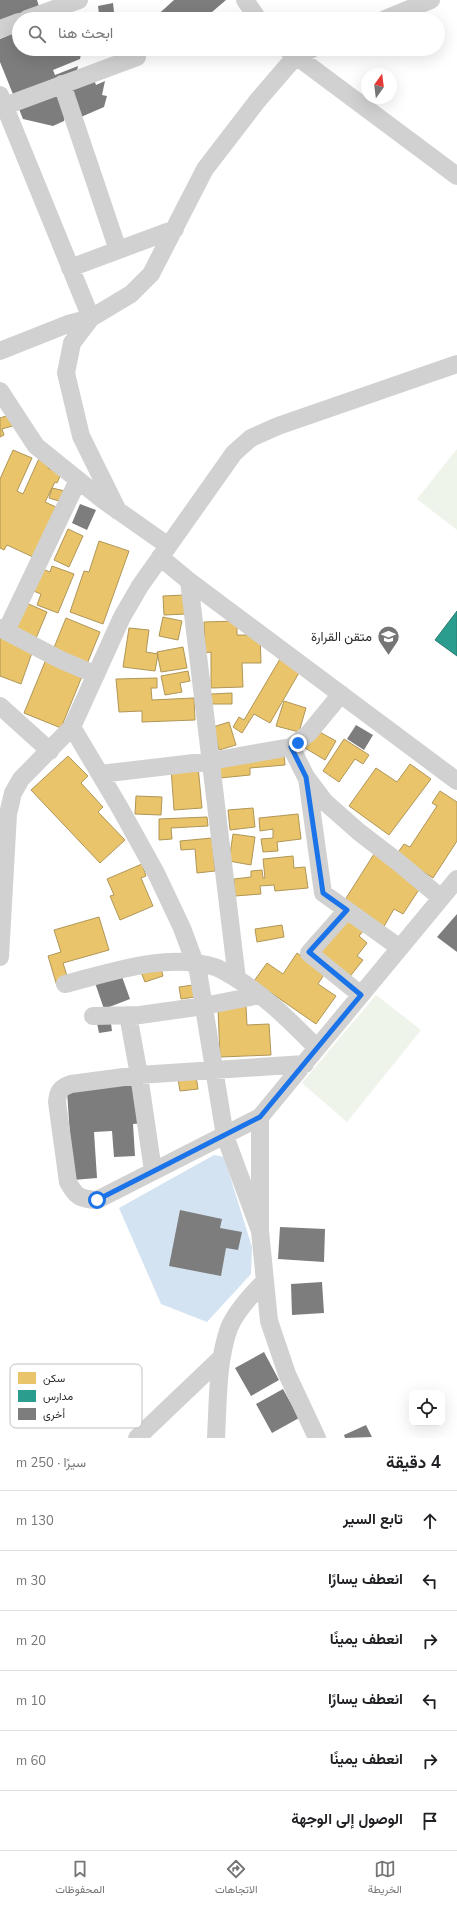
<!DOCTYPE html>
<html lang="ar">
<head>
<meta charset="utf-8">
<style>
	:root { --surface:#fff; --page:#f2f2f2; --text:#202124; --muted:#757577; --line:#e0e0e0; --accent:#767676 }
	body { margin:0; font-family:"Nunito Sans",Vazirmatn,sans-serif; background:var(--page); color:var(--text); direction:rtl }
	.controls { position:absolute; right:12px; bottom:12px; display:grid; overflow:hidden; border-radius:8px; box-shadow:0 4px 16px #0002 }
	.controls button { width:36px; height:36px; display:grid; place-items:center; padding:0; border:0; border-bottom:1px solid var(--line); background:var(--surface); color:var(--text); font:20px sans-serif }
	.compass { position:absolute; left:361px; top:68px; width:36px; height:36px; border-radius:50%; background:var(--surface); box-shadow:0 4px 16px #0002; rotate:14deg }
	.stop { position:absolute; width:12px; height:12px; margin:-9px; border:3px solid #1a73e8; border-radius:50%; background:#fff }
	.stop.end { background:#1a73e8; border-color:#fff; box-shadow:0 1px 4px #0008 }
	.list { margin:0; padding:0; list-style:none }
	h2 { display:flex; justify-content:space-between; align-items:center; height:52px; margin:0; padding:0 16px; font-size:17px }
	h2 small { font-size:13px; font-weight:400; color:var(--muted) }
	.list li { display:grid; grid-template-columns:26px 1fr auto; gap:12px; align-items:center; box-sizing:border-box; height:60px; padding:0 16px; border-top:1px solid var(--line) }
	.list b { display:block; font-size:15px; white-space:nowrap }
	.list em { font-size:13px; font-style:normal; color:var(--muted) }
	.icon { flex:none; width:22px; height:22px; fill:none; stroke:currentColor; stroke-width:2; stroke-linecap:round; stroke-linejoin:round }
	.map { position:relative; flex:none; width:457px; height:1438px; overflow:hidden; direction:ltr }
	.search { position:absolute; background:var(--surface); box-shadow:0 4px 16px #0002; left:12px; right:12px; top:12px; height:44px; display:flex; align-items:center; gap:10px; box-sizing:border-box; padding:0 14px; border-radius:22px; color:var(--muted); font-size:15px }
	.sheet { height:412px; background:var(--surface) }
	nav { display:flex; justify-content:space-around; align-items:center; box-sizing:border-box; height:56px; border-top:1px solid var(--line); background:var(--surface); font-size:11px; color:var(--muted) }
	nav a { display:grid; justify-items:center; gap:2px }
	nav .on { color:var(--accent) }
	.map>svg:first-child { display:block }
	.green { fill:#eef4ea }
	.water { fill:#d4e3f2 }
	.homes { fill:#e9c46a; stroke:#b09657 }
	.schools { fill:#2a9d8f; stroke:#2b7b71 }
	.building { fill:#7d7d7d }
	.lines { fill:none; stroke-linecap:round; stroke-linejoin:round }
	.minor { stroke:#d1d1d1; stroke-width:18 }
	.route { stroke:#1a73e8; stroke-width:5 }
	.labels { text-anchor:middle; stroke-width:4; stroke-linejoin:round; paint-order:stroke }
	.poi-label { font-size:13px; fill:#2c2c2c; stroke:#fff; text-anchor:end }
	.key { fill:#fff; stroke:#c0c0c0; stroke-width:1 }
	.key-label { font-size:11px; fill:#2c2c2c }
</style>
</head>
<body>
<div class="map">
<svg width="457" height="1438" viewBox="0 0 457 1438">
	<rect width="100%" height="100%" fill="#fff"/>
	<path class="green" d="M457 449V530L417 499Z
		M376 995 421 1030 347 1122 302 1083Z"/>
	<path class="water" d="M214 1155 224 1157 252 1247 251 1274 207 1322 161 1304 119 1208Z"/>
	<path class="homes" d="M12 414 16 425 2 429 4 435 0 437V418Z
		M13 450 32 458 17 491 23 494 41 454 52 458 48 468 61 474 57 483 55 482 45 502 56 507 33 557 7 545 4 550 0 548V479Z
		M52 488 65 491 62 502 49 498Z
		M68 529 83 536 69 567 54 560Z
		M99 541 129 551 103 624 70 612 84 571 89 572Z
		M52 566 74 574 58 613 37 605 41 594 31 590 40 568 50 572Z
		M185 595 186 614 164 615 163 596Z
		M24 602 47 612 34 643 10 632Z
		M163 617 182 621 178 640 159 636Z
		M66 618 100 632 61 728 24 713 47 657 53 650Z
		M237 621V635H260L261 663H242L243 687 211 688V652L205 653 204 622Z
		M129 628 149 630 146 652 158 654 155 671 123 667Z
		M0 635 34 647 21 684 0 676Z
		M183 647 187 668 161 672 157 652Z
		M280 659 300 671 270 723 254 714 242 733 233 727 239 717 244 720Z
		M188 671 190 681 180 683 182 692 165 695 161 676Z
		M157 678V688H151L152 700 194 698 195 720 142 722V711L119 712 116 679Z
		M232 693V704H211V694Z
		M284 701 306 708 299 732 276 726Z
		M229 722 236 745 219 750 213 727Z
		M316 730 336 741 325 760 305 748Z
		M344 739 369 755 363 764 355 759 339 782 323 771Z
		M284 752 285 765 250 768V775L220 778 218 758Z
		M68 756 88 776 81 783 103 807 98 812 125 840 100 863 31 790Z
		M410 764 431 779 389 835 349 806 376 768 397 782Z
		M198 766 202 808 174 810 171 768Z
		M440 791 457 802V841L433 878 396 855 404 844 410 847 437 806 432 803Z
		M136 796 162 797 161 815 135 814Z
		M253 808 255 827 230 830 228 810Z
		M298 814 301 839 277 842 278 851 263 852 261 839 273 838V829L260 831 259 818Z
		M207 817 208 826 171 828 172 839 159 840V819Z
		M233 834 255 837 251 865 229 861Z
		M212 838 215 871 197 873 195 849 181 850 180 841Z
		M374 854 422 885 403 914 394 909 383 928 343 903Z
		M293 856 294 868 305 867 308 888 275 891 274 885 260 886 261 894 235 896 234 879 251 877V871L262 870 263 878H265L263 859Z
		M142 864 146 876 141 878 153 906 120 920 110 896 114 895 107 879Z
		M99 917 109 950 63 963 67 976 57 986 48 956 61 952 54 930Z
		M348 918 364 930 359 936 367 943 357 956 363 960 348 979 318 956Z
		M282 925 284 937 257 942 255 929Z
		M297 953 325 973 318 984 336 996 316 1024 254 981 267 963 283 974Z
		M160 965 163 976 145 982 141 972Z
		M193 985 195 997 181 999 179 987Z
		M246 1006 247 1025 269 1024 271 1055 220 1057 218 1008Z
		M196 1076 198 1089 180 1091 178 1079Z"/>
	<path class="schools" d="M457 611V656L435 640Z"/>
	<path class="building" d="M0 0H37L41 13 0 23Z
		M174 0H226L212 12 200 19H153Z
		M113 3 114 12 99 14 98 6Z
		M19 31V49H82L80 59 53 70 55 75 78 66 76 76 93 77 96 85 105 81 102 95 107 96 104 107 81 117 71 93 64 121 53 126 23 119 0 62V39Z
		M80 504 96 510 87 530 72 523Z
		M356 725 373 735 364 750 347 739Z
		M457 914V952L437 937Z
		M120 971 130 999 104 1009 94 980Z
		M110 1016 112 1031 99 1033 96 1018Z
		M142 1082 145 1123 133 1124 135 1156 114 1157 112 1131 94 1132 97 1178 73 1180 67 1091Z
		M180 1210 222 1219 220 1228 242 1232 238 1250 226 1248 221 1276 169 1266Z
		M280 1227 325 1229 324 1262 278 1259Z
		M322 1282 324 1313 292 1315 291 1284Z
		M264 1352 279 1380 251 1396 235 1368Z
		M283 1389 299 1418 272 1433 256 1404Z
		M366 1425 372 1437 345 1438 344 1435Z"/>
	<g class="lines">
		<path class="minor" d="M245 0 258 19
			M27 19 79 0
			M385 19 431 0
			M0 29 19 22
			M288 50 457 176
			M62 84 118 250
			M0 95 91 318 68 324 0 351
			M5 106 137 57
			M70 268 175 229
			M0 391 36 446 103 500 167 545
			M118 511 81 436 66 373 72 343 91 318 131 294 151 274 205 169 258 100 296 56 312 49
			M160 557 189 581 457 781
			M189 581 237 979
			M0 628 59 659 96 675
			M6 631 78 480
			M0 706 50 751
			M72 727 120 808 156 873 182 928 198 971 225 1136 260 1231
			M291 747 306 777 325 802 359 832 398 862 441 898
			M100 774 211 761 291 747 309 733 341 694
			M307 778 323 893 400 948
			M347 910 309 953 361 995
			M0 957 8 814 13 793 21 779 72 727 122 617 140 586 234 453 251 438 278 426 457 364
			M65 984C112 972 167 952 215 967 221 969 228 974 234 977 266 996 291 1022 317 1048
			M128 1015 139 1075 153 1171
			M93 1016 140 1015 204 1006 260 995
			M305 1064 139 1075 71 1084C60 1088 58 1091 57 1102L68 1182C76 1197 80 1199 97 1200L260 1117 317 1048 457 879
			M260 1117V1231L269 1321 287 1374 317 1438
			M137 1438 222 1357
			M216 1438C218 1402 217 1362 229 1328 236 1311 251 1295 264 1282"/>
	</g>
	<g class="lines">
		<path class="route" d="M97 1200 260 1117 361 995 309 952 347 910 323 893 306 777 291 747 298 743"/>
	</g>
	<defs>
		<symbol id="school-pin" viewBox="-11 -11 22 30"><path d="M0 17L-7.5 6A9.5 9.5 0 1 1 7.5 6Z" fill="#767676" stroke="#fff"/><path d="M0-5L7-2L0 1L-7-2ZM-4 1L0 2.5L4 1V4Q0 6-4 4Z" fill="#fff"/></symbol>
	</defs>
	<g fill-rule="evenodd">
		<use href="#school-pin" x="376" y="624" width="25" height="34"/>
	</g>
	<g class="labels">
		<g class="poi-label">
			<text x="372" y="641">متقن القرارة</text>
		</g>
	</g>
	<rect x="10" y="1364" width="132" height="64" rx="6" class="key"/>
	<rect x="18" y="1372" width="18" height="12" fill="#e9c46a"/>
	<rect x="18" y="1390" width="18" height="12" fill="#2a9d8f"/>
	<rect x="18" y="1408" width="18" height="12" fill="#7d7d7d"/>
	<g class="key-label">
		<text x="43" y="1382">سكن</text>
		<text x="43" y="1400">مدارس</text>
		<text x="43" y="1418">أخرى</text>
	</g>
</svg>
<div class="controls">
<button><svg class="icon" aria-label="locate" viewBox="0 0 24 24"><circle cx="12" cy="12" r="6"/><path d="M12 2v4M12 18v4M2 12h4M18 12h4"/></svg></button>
</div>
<svg class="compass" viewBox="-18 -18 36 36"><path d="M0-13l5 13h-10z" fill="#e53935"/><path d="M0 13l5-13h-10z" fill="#757577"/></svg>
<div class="stop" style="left:97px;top:1200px"></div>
<div class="stop end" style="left:298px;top:743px"></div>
<div class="search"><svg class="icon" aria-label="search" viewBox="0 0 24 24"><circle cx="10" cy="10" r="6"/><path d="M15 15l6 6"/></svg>ابحث هنا</div>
</div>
<section class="sheet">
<h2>4 دقيقة<small>سيرًا · 250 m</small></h2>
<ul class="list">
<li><svg class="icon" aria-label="ahead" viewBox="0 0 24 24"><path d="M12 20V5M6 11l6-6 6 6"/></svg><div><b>تابع السير</b></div><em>130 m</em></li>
<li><svg class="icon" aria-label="left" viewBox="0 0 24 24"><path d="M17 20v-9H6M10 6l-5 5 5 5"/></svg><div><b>انعطف يسارًا</b></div><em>30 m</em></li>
<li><svg class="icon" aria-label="right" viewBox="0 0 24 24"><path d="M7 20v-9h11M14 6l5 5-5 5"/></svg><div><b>انعطف يمينًا</b></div><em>20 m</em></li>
<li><svg class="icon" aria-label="left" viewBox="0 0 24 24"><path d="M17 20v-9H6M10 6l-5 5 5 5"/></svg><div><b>انعطف يسارًا</b></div><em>10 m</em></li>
<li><svg class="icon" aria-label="right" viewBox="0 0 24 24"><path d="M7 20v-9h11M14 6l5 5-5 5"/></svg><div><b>انعطف يمينًا</b></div><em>60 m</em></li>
<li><svg class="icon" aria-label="arrive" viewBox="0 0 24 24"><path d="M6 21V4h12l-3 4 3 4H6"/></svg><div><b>الوصول إلى الوجهة</b></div></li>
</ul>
</section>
<nav>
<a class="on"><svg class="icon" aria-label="map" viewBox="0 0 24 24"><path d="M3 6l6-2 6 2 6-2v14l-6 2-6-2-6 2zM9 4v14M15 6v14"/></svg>الخريطة</a>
<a><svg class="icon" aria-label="directions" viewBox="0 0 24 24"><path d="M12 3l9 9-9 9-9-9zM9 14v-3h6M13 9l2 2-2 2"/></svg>الاتجاهات</a>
<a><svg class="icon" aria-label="saved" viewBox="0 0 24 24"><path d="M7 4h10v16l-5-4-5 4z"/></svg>المحفوظات</a>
</nav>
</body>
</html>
